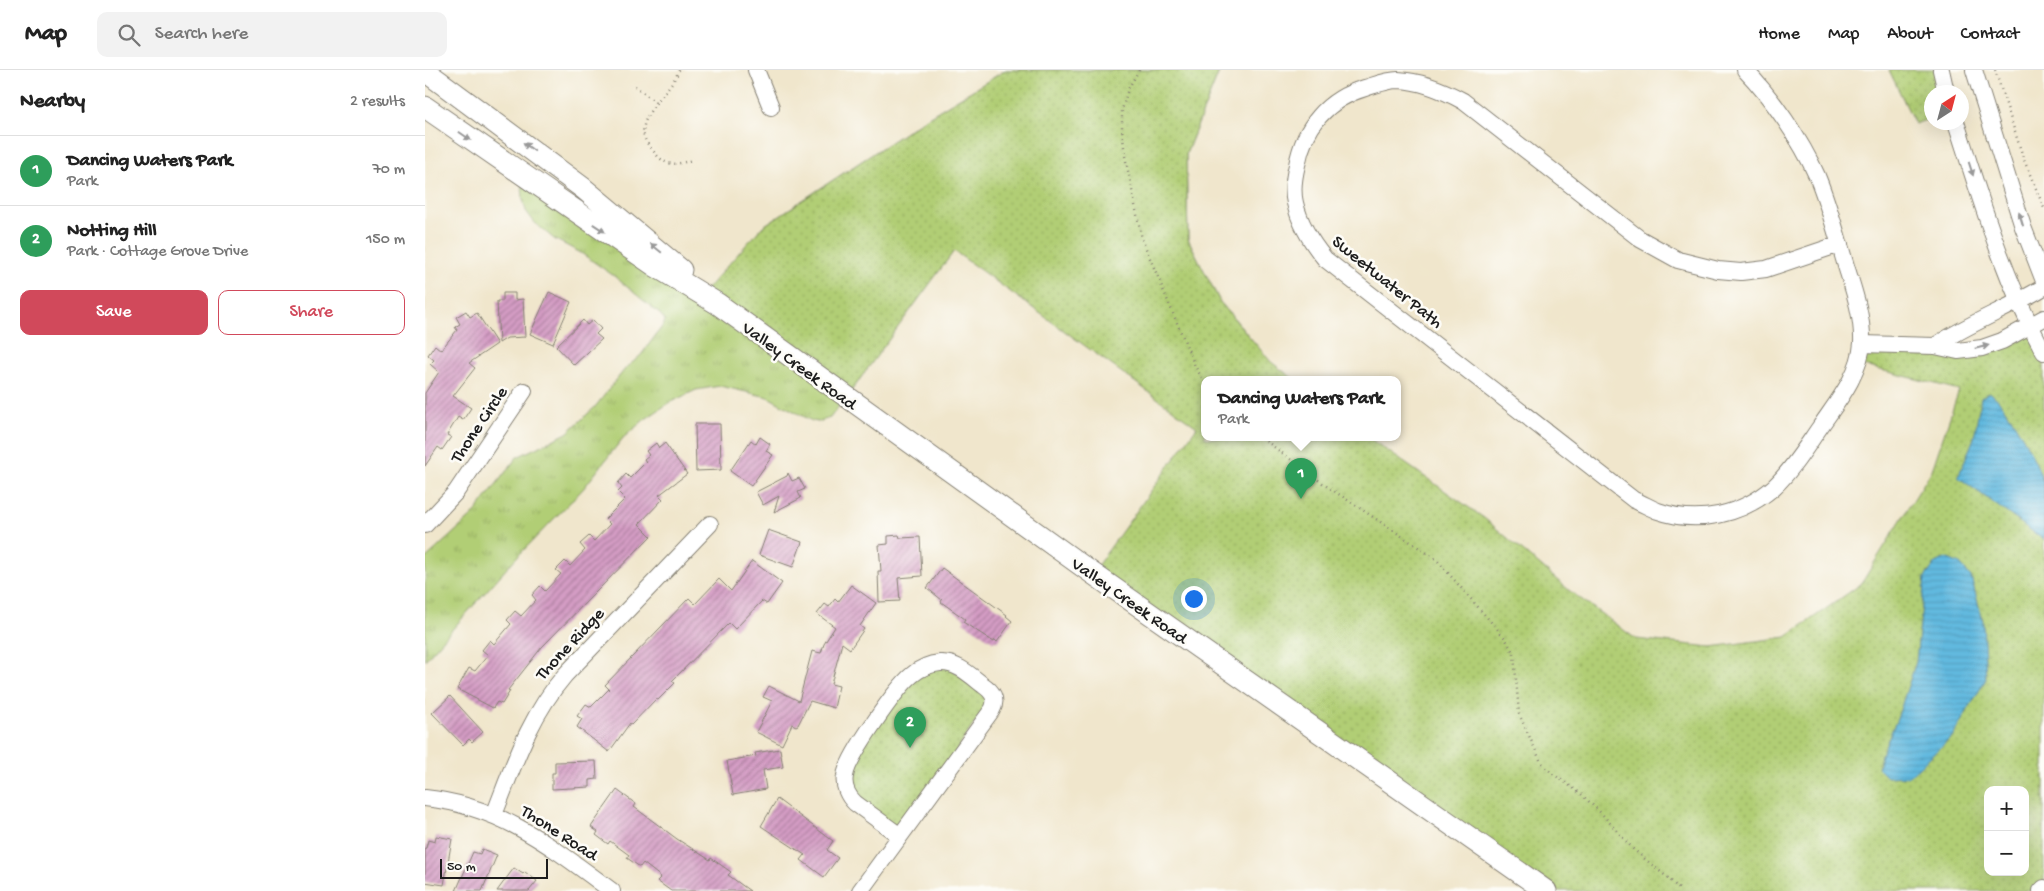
<!DOCTYPE html>
<html lang="en">
<head>
<meta charset="utf-8">
<style>
	:root { --surface:#fff; --page:#f2f2f2; --text:#222; --muted:#767676; --line:#e0e0e0; --accent:#d1495b }
	body { margin:0; font-family:"Gochi Hand",sans-serif; background:var(--page); color:var(--text) }
	.controls { position:absolute; right:15px; bottom:15px; display:grid; overflow:hidden; border-radius:10px; box-shadow:0 5px 20px #0002 }
	.controls button { width:45px; height:45px; display:grid; place-items:center; padding:0; border:0; border-bottom:1px solid var(--line); background:var(--surface); color:var(--text); font:25px sans-serif }
	.compass { position:absolute; left:1499px; top:15px; width:45px; height:45px; border-radius:50%; background:var(--surface); box-shadow:0 5px 20px #0002; rotate:36deg }
	.scale { position:absolute; left:15px; bottom:12px; width:108px; box-sizing:border-box; padding-left:5px; border:2px solid #1c1c1c; border-top:0; font-size:14px; line-height:18px; white-space:nowrap; color:#1c1c1c; -webkit-text-stroke:4px #fdfcf7; paint-order:stroke }
	.you { position:absolute; left:768px; top:528px; width:18px; height:18px; margin:-12px; border:4px solid #fff; border-radius:50%; background:#1a73e8; box-shadow:0 0 0 8px #1a73e833 }
	.badge { display:grid; place-items:center; width:32px; height:32px; border-radius:50%; background:var(--accent); color:#fff; font-size:16px; font-weight:700 }
	.pin { position:absolute; translate:-50% -41px; filter:drop-shadow(0 1px 2px #0008) }
	.pin::after { content:''; position:absolute; top:26px; width:18px; height:15px; background:inherit; clip-path:polygon(0 0,100% 0,50% 100%) }
	.popup { position:absolute; left:776px; top:306px; width:200px; height:65px; box-sizing:border-box; display:grid; place-content:center; border-radius:10px; background:var(--surface); filter:drop-shadow(0 1px 4px #0005); font-size:16px; white-space:nowrap; color:var(--muted) }
	.popup b { font-size:19px; color:var(--text) }
	.popup::after { content:''; position:absolute; left:50%; top:100%; margin-left:-10px; border:10px solid transparent; border-top-color:var(--surface) }
	.list { margin:0; padding:0; list-style:none }
	h2 { display:flex; justify-content:space-between; align-items:center; height:65px; margin:0; padding:0 20px; font-size:21px }
	h2 small { font-size:16px; font-weight:400; color:var(--muted) }
	.list li { display:grid; grid-template-columns:32px 1fr auto; gap:15px; align-items:center; box-sizing:border-box; height:70px; padding:0 20px; border-top:1px solid var(--line) }
	.list b { display:block; font-size:19px; white-space:nowrap }
	.list p { margin:0; font-size:16px; white-space:nowrap; color:var(--muted) }
	.list em { font-size:16px; font-style:normal; color:var(--muted) }
	.actions { display:flex; gap:10px; padding:15px 20px }
	.actions a { flex:1; padding:11px 0; border:1px solid var(--accent); border-radius:10px; text-align:center; font-size:18px; color:var(--accent) }
	.actions .main { background:var(--accent); color:#fff }
	.icon { flex:none; width:28px; height:28px; fill:none; stroke:currentColor; stroke-width:2; stroke-linecap:round; stroke-linejoin:round }
	.map { position:relative; flex:none; width:1619px; height:821px; overflow:hidden }
	header { display:flex; align-items:center; gap:30px; box-sizing:border-box; height:70px; padding:0 25px; background:var(--surface); border-bottom:1px solid var(--line) }
	header strong { font-size:24px }
	nav { display:flex; gap:28px; margin-inline-start:auto; font-size:18px }
	.search { width:350px; height:45px; background:var(--page); display:flex; align-items:center; gap:12px; box-sizing:border-box; padding:0 18px; border-radius:10px; color:var(--muted); font-size:19px }
	main { display:flex }
	aside { flex:1; background:var(--surface) }
	.map>svg:first-child { display:block }
	.grass { fill:url(#grass-tufts); stroke:#667548 }
	.park { fill:url(#park-dots); stroke:#667548; fill-rule:evenodd }
	.water { fill:url(#water-rules); stroke:#3f6a7e }
	.building { fill:url(#building-hatch) }
	.lines { fill:none; stroke-linecap:round; stroke-linejoin:round }
	.minor-casing { stroke:#868174; stroke-width:18 }
	.major-casing { stroke:#868174; stroke-width:23 }
	.path { stroke:#868174; stroke-width:2.5; stroke-dasharray:1 4; stroke-linecap:butt }
	.minor { stroke:#fff; stroke-width:16 }
	.major { stroke:#fff; stroke-width:21 }
	.oneway { fill:#999 }
	.labels { text-anchor:middle; stroke-width:5; stroke-linejoin:round; paint-order:stroke }
	.street-label { font-size:18px; fill:#1c1c1c; stroke:#fdfcf7 }
</style>
</head>
<body>
<header>
<strong>Map</strong>
<div class="search"><svg class="icon" aria-label="search" viewBox="0 0 24 24"><circle cx="10" cy="10" r="6"/><path d="M15 15l6 6"/></svg>Search here</div>
<nav><a>Home</a><a>Map</a><a>About</a><a>Contact</a></nav>
</header>
<main>
<aside>
<h2>Nearby<small>2 results</small></h2>
<ul class="list">
<li><span class="badge" style="background:#2e9e5b">1</span><div><b>Dancing Waters Park</b><p>Park</p></div><em>70 m</em></li>
<li><span class="badge" style="background:#2e9e5b">2</span><div><b>Notting Hill</b><p>Park · Cottage Grove Drive</p></div><em>150 m</em></li>
</ul>
<div class="actions"><a class="main">Save</a><a>Share</a></div>
</aside>
<div class="map">
<svg width="1619" height="821" viewBox="0 0 1619 821">
	<defs>
		<pattern id="grass-tufts" width="24" height="20" patternUnits="userSpaceOnUse" patternTransform="scale(1.25)"><rect width="24" height="20" fill="#b1ce74"/><path d="M3 7l-1-3M5 7V3M7 7l1-3M15 17l-1-3M17 17v-4M19 17l1-3" fill="none" stroke="#98b064"/></pattern>
		<pattern id="park-dots" width="8" height="8" patternUnits="userSpaceOnUse" patternTransform="scale(1.25)"><rect width="8" height="8" fill="#b1ce74"/><path d="M2 2h.1M6 6h.1" fill="none" stroke="#98b064" stroke-width="1.8" stroke-linecap="round"/></pattern>
		<pattern id="water-rules" width="6" height="5" patternUnits="userSpaceOnUse" patternTransform="scale(1.25)"><rect width="6" height="5" fill="#62b9df"/><path d="M0 2.5h6" fill="none" stroke="#549ebf"/></pattern>
		<pattern id="building-hatch" width="6" height="6" patternUnits="userSpaceOnUse" patternTransform="scale(1.25)"><rect width="6" height="6" fill="#d49cc4"/><path d="M-1 1l2-2M0 6l6-6M5 7l2-2" fill="none" stroke="#ab7e9e"/></pattern>
	</defs>
	<rect width="100%" height="100%" fill="#fdfcf7"/>
	<filter id="ink" filterUnits="userSpaceOnUse"><feTurbulence type="fractalNoise" baseFrequency=".02" numOctaves="2"/><feDisplacementMap in="SourceGraphic" scale="10" xChannelSelector="R" yChannelSelector="G"/><feConvolveMatrix kernelMatrix="1 2 1 2 8 2 1 2 1" color-interpolation-filters="sRGB"/></filter>
	<filter id="wash" filterUnits="userSpaceOnUse"><feTurbulence type="fractalNoise" baseFrequency=".0096" numOctaves="4" result="noise"/><feDisplacementMap in="SourceGraphic" scale="20" xChannelSelector="R" yChannelSelector="G"/><feGaussianBlur stdDeviation="1.12" result="paint"/><feColorMatrix in="noise" values="0 0 0 0 0 0 0 0 0 0 0 0 0 0 0 0 0 1.4 0 .05"/><feComposite in="paint" operator="in"/></filter>
	<g filter="url(#wash)">
		<rect width="100%" height="100%" fill="#f0e6cc"/>
		<path class="grass" d="M581 0H796L793 4 761 84 763 169 795 232 820 261 563 134 405 348 393 352 387 351 343 327 295 316 271 320 244 333 219 350 198 368 158 419 90 489 0 590V489L48 445 92 387 142 363 170 337 200 299 216 285 239 254 240 250 236 245 189 206 156 183 129 169 110 153 101 141 98 130 97 115 290 233 337 157 505 46Z"/>
		<path class="park" d="M581 0H796L793 4 761 84 763 169 795 232 846 292 870 310H780V368H944L1059 448 1145 521 1211 569 1286 577 1361 567 1436 514 1507 400 1534 320 1448 298 1431 295 1437 274 1533 281 1605 257 1619 282V818L1616 821H1121L667 503 772 357 529 181 421 328 279 222 337 157 505 46ZM1563 720H1600V802H1563Z
			M1464 0H1516L1521 22H1506V48L1490 54Z
			M516 593 568 625 475 766 430 733 423 695 474 619Z"/>
		<path class="water" d="M1564 322C1580 330 1615 396 1619 415 1619 429 1619 454 1619 470L1533 407 1549 368 1556 328Z
			M1521 488 1535 494 1546 507 1558 551 1561 609 1527 667 1484 706 1462 707 1453 698 1456 685 1472 649 1491 592 1500 507 1511 493Z"/>
		<g id="blocks">
			<path class="building" d="M124 222 146 232 128 274 105 264Z
				M78 223H90V230L98 229 100 267 82 268 74 273 72 231H78Z
				M41 241 45 247 52 243 72 274 44 293 50 298 28 326 46 338 38 350 33 347 22 365 26 367 17 380 13 377 0 396V323L14 302 5 294 9 290 3 285 10 275 16 280 32 260 30 257 35 254 31 247Z
				M158 250 162 255 168 250 176 259 171 264 177 269 149 295 131 276Z
				M270 354H295L296 400 271 401Z
				M335 367 345 374 341 381 348 385 326 416 305 401 326 370 331 374Z
				M231 373 234 378 240 373 262 404 234 425 238 429 214 454 226 466 117 577 83 620 85 621 77 634 72 632 68 638 32 619 44 598 50 601 63 585 57 580 65 570 69 574 86 554 82 550 90 541 96 546 111 530 107 525 115 516 120 521 136 504 131 500 140 491 145 496 160 480 155 474 164 466 169 471 185 454 180 449 200 429 193 422 197 418 193 413 201 404 205 408 221 392 219 389 224 385 221 381Z
				M363 403 367 411 374 408 380 419 373 422 376 428 349 442 354 426 338 435 331 422 362 406Z
				M343 460 377 472 368 497 334 485Z
				M474 465 475 468 495 467 497 506 473 508 475 531 454 532 453 501H456L454 475 463 474V466Z
				M327 491 357 513 342 534 337 531 310 559 304 553 247 611 250 613 233 630 231 629 206 655 205 653 184 682 152 657 157 649 152 646 161 634 166 637 184 619 180 615 264 528 270 534 294 509 306 521Z
				M517 498 582 545 581 546 587 551 572 572 570 570 569 572 538 552 540 549 516 532 517 530 502 518Z
				M426 515 451 533 435 556 439 559 425 579 417 573 406 614 414 616 409 638 385 631 373 655 371 656 367 654 357 675 331 662 347 631 338 627 344 616 374 631 387 581 396 583 399 574 410 557 392 544 400 534 404 537 410 529 413 532Z
				M25 626 58 662 47 672 44 669 38 675 7 643Z
				M355 679 358 697 338 700 341 719 308 725 302 691 331 686 330 683Z
				M171 691 172 709 165 710V717L127 719V703H130V692Z
				M192 720 211 734 209 737 252 769 285 790 286 788 306 802 303 805 325 821H246L232 811 236 807 218 793 215 797 202 788 204 785 185 771 183 774 171 765 173 762 166 757Z
				M352 729 408 771 402 780 413 788 399 807 376 790 380 785 336 756Z
				M11 766 27 769 19 815 0 812V778H1L3 770 10 772Z
				M57 779 72 785 57 821H31L48 782 55 784Z
				M89 798 98 804 100 802 112 811 104 821H72Z"/>
		</g>
	</g>
	<g filter="url(#ink)">
		<use href="#blocks" fill-opacity="0" stroke="#868174" stroke-width="1"/>
		<g class="lines">
			<defs>
				<path id="minor" d="M331 0 346 37
					M1320 0C1347 28 1376 70 1392 106 1404 135 1412 166 1421 196 1429 221 1438 247 1437 273 1435 305 1412 332 1395 357 1381 377 1367 400 1349 417 1317 445 1273 455 1233 441 1225 438 1217 433 1209 430L900 189C886 172 875 155 870 133 867 121 869 107 872 95 879 57 902 29 940 18 950 15 963 10 973 10 996 11 1018 20 1038 31L1215 169 1253 190 1293 200 1316 202 1341 199 1415 174
					M1516 0 1521 22
					M1549 0 1598 157 1619 211
					M1531 52C1556 130 1579 210 1619 282
					M1437 274 1510 276 1533 281 1557 278 1577 271 1619 248
					M1510 276C1544 253 1583 239 1619 217
					M0 455 31 422 99 321
					M0 728C77 736 127 777 187 821
					M69 745C89 694 104 647 140 605L285 454
					M435 821 567 640C573 629 567 621 558 615 545 605 532 592 515 593 505 594 495 598 487 605 472 617 422 688 420 706 418 716 423 726 430 733L475 766
					M1616 821 1619 818"/>
				<path id="major" d="M0 1 158 118 256 200
					M0 37 232 197 293 234 667 503 1121 821"/>
			</defs>
			<use href="#minor" class="minor-casing"/>
			<use href="#major" class="major-casing"/>
			<path class="path" d="M254 0C247 21 208 47 221 71 223 75 227 79 230 83 242 98 252 94 268 90
				M714 0 703 19 697 40V59L700 86 717 169 770 296 780 313
				M1570 0 1599 90 1619 138
				M210 16 230 32
				M837 368 900 415 1011 489 1080 568 1089 584 1094 644 1116 692 1128 704 1155 723 1177 744 1208 779 1243 808 1256 821"/>
			<use href="#minor" class="minor"/>
			<use href="#major" class="major"/>
		</g>
		<defs><path id="oneway-solid" d="M-6-.8H1V-3.2L6.5 0L1 3.2V.8H-6Z" transform="scale(1.25)"/></defs>
		<g class="oneway">
			<use href="#oneway-solid" transform="translate(40 66) rotate(35)"/>
			<use href="#oneway-solid" transform="translate(104 77) rotate(-143)"/>
			<use href="#oneway-solid" transform="translate(1546 99) rotate(72)"/>
			<use href="#oneway-solid" transform="translate(1596 149) rotate(-107)"/>
			<use href="#oneway-solid" transform="translate(174 158) rotate(34)"/>
			<use href="#oneway-solid" transform="translate(231 178) rotate(-141)"/>
			<use href="#oneway-solid" transform="translate(1557 277) rotate(-14)"/>
		</g>
	</g>
	<g class="labels">
		<g class="street-label">
			<text transform="translate(963 211) rotate(39)" y="6">Sweetwater Path</text>
			<text transform="translate(375 295) rotate(36)" y="6">Valley Creek Road</text>
			<text transform="translate(53 354) rotate(-56)" y="6">Thone Circle</text>
			<text transform="translate(705 530) rotate(35)" y="6">Valley Creek Road</text>
			<text transform="translate(144 573) rotate(-47)" y="6">Thone Ridge</text>
			<text transform="translate(135 762) rotate(33)" y="6">Thone Road</text>
		</g>
	</g>
</svg>
<div class="controls">
<button>+</button>
<button>−</button>
</div>
<svg class="compass" viewBox="-18 -18 36 36"><path d="M0-13l5 13h-10z" fill="#e53935"/><path d="M0 13l5-13h-10z" fill="#767676"/></svg>
<div class="scale">50 m</div>
<div class="you"></div>
<div class="pin badge" style="left:876px;top:429px;background:#2e9e5b">1</div>
<div class="popup"><b>Dancing Waters Park</b>Park</div>
<div class="pin badge" style="left:485px;top:678px;background:#2e9e5b">2</div>
</div>
</main>
</body>
</html>
